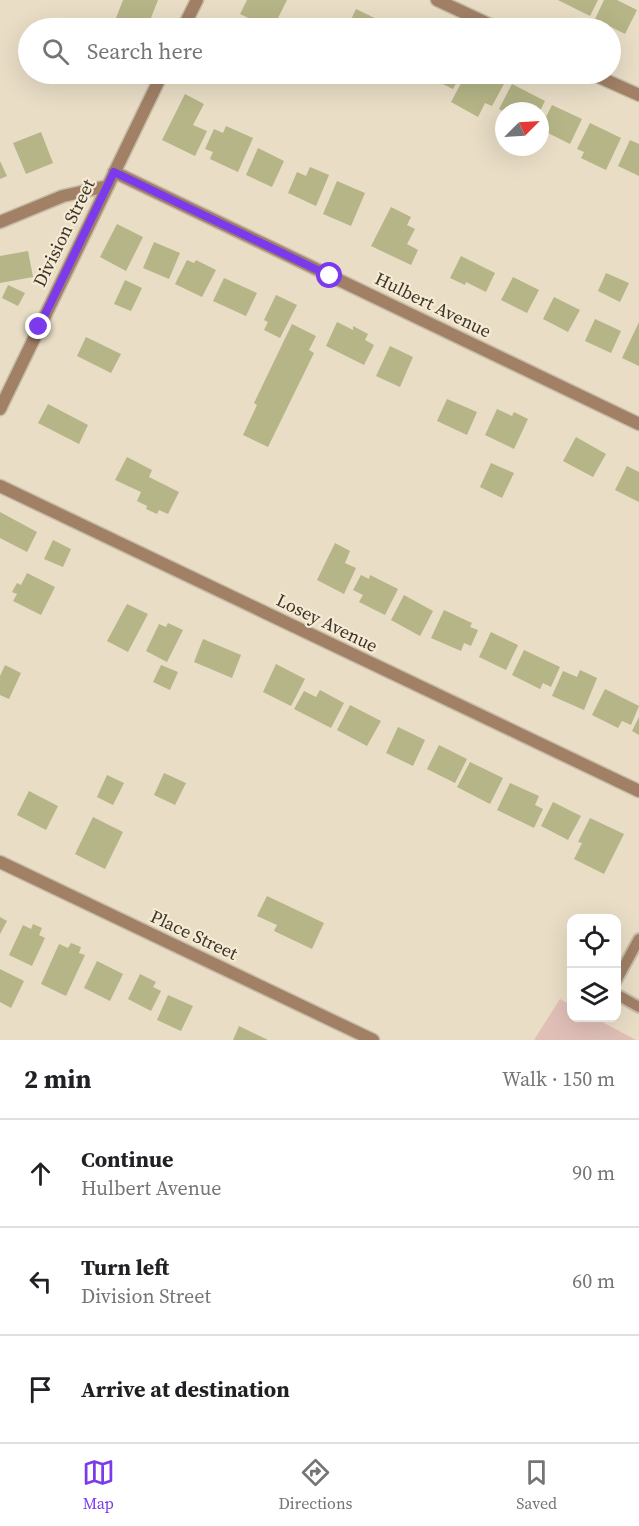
<!DOCTYPE html>
<html lang="en">
<head>
<meta charset="utf-8">
<style>
	:root { --surface:#fff; --page:#f6f6f6; --text:#202124; --muted:#757577; --line:#e0e0e0; --accent:#7c3aed }
	body { margin:0; font-family:"Source Serif 4",serif; background:var(--page); color:var(--text) }
	.controls { position:absolute; right:18px; bottom:18px; display:grid; overflow:hidden; border-radius:12px; box-shadow:0 6px 24px #0002 }
	.controls button { width:54px; height:54px; display:grid; place-items:center; padding:0; border:0; border-bottom:2px solid var(--line); background:var(--surface); color:var(--text); font:30px sans-serif }
	.compass { position:absolute; left:495px; top:102px; width:54px; height:54px; border-radius:50%; background:var(--surface); box-shadow:0 6px 24px #0002; rotate:66deg }
	.stop { position:absolute; width:18px; height:18px; margin:-14px; border:4px solid #7c3aed; border-radius:50%; background:#fff }
	.stop.end { background:#7c3aed; border-color:#fff; box-shadow:0 2px 6px #0008 }
	.list { margin:0; padding:0; list-style:none }
	h2 { display:flex; justify-content:space-between; align-items:center; height:78px; margin:0; padding:0 24px; font-size:26px }
	h2 small { font-size:20px; font-weight:400; color:var(--muted) }
	.list li { display:grid; grid-template-columns:39px 1fr auto; gap:18px; align-items:center; box-sizing:border-box; height:108px; padding:0 24px; border-top:2px solid var(--line) }
	.list b { display:block; font-size:22px; white-space:nowrap }
	.list p { margin:0; font-size:20px; white-space:nowrap; color:var(--muted) }
	.list em { font-size:20px; font-style:normal; color:var(--muted) }
	.icon { flex:none; width:33px; height:33px; fill:none; stroke:currentColor; stroke-width:2; stroke-linecap:round; stroke-linejoin:round }
	.map { position:relative; flex:none; width:639px; height:1040px; overflow:hidden }
	.search { position:absolute; background:var(--surface); box-shadow:0 6px 24px #0002; left:18px; right:18px; top:18px; height:66px; display:flex; align-items:center; gap:15px; box-sizing:border-box; padding:0 21px; border-radius:33px; color:var(--muted); font-size:22px }
	.sheet { height:402px; background:var(--surface) }
	nav { display:flex; justify-content:space-around; align-items:center; box-sizing:border-box; height:84px; border-top:2px solid var(--line); background:var(--surface); font-size:16px; color:var(--muted) }
	nav a { display:grid; justify-items:center; gap:3px }
	nav .on { color:var(--accent) }
	.map>svg:first-child { display:block }
	.green { fill:#e0bfb7 }
	.building { fill:#b5b587 }
	.lines { fill:none; stroke-linecap:round; stroke-linejoin:round }
	.lane-casing { stroke:#c6bca7; stroke-width:14 }
	.street-casing { stroke:#c6bca7; stroke-width:15 }
	.lane { stroke:#a18066; stroke-width:10 }
	.street { stroke:#a18066; stroke-width:12 }
	.route { stroke:#7c3aed; stroke-width:8 }
	.labels { text-anchor:middle; stroke-width:4.5; stroke-linejoin:round; paint-order:stroke }
	.street-label { font-size:18px; fill:#3b362d; stroke:#f7ead3 }
</style>
</head>
<body>
<div class="map">
<svg width="639" height="1040" viewBox="0 0 639 1040">
	<rect width="100%" height="100%" fill="#e9ddc6"/>
	<path class="green" d="M560 999 571 1005 572 1018H595L636 1040H534Z"/>
	<path class="building" d="M123 0H158L147 28 116 18Z
		M247 0H287L273 28H269L240 14Z
		M558 0H598L590 16Z
		M604 0H617L637 10 625 34 595 19Z
		M356 9 387 24 385 28H347Z
		M234 20 249 28H230Z
		M422 74H461L453 89Z
		M466 74H489L505 82 492 106 485 103 478 117 451 102Z
		M512 84 545 101 540 111 504 112 499 109Z
		M185 94 204 104 193 125 207 131 195 156 162 140Z
		M552 105 582 119 570 144 540 129Z
		M590 123 621 138 606 170 581 158 584 152 577 149Z
		M226 126 253 138 238 172 210 159 213 152 205 149 214 129 223 133Z
		M41 132 53 163 26 174 13 143Z
		M630 140 639 144V176L618 166Z
		M258 148 284 161 272 187 246 175Z
		M0 161 7 176 0 179Z
		M310 167 329 175 316 206 288 193 297 172 306 176Z
		M337 181 365 193 351 226 323 214Z
		M391 207 411 217 407 225 415 229 407 244 418 250 411 265 371 246Z
		M117 224 143 237 126 271 100 257Z
		M154 242 180 253 169 279 143 268Z
		M28 251 33 277 0 283V256Z
		M461 256 495 273 486 292 466 282 465 285 450 278Z
		M187 260 194 263 196 260 216 270 202 297 175 284Z
		M606 273 629 283 620 302 598 291Z
		M513 277 539 290 527 313 501 300Z
		M224 278 257 293 246 316 213 301Z
		M125 280 142 288 131 311 114 304Z
		M8 285 25 293 18 306 2 298Z
		M276 295 297 305 280 338 264 330 268 322 264 320Z
		M554 297 580 310 568 332 543 319Z
		M595 319 621 331 611 353 585 341Z
		M337 322 353 330V326L368 334 365 340 374 345 364 365 326 346Z
		M639 322V366L622 358Z
		M292 324 316 336 309 350 314 353 268 447 243 435 257 405 254 403Z
		M86 337 121 354 111 373 77 356Z
		M390 346 413 357 400 387 376 376Z
		M447 399 477 412 467 435 437 421Z
		M48 404 88 425 79 444 38 423Z
		M497 409 512 416 514 412 528 419 514 449 485 435Z
		M576 437 606 454 593 477 563 461Z
		M127 457 152 470 149 477 179 492 168 514 159 510 157 514 146 509 147 506 137 501 141 492 115 480Z
		M491 463 514 473 502 498 480 487Z
		M627 466 639 472V502L615 490Z
		M0 512 37 532 27 552 0 538Z
		M53 540 71 549 63 567 44 559Z
		M335 543 350 551 345 563 356 568 344 594 317 580Z
		M27 573 55 587 41 615 13 601 17 594 12 592 17 583 21 585Z
		M361 575 369 579 370 575 398 589 385 615 359 602 363 595 353 590Z
		M404 595 433 611 420 636 391 620Z
		M127 604 148 614 128 652 107 641Z
		M444 610 472 623 470 627 478 630 471 646 464 643 461 651 431 638Z
		M168 623 183 630 167 662 146 651 159 624 166 627Z
		M491 632 518 645 506 670 479 657Z
		M203 639 241 655 232 678 194 662Z
		M524 650 560 667 551 687 543 683 540 689 512 675Z
		M276 664 305 679 291 706 263 692Z
		M5 665 21 673 9 699 0 695V676Z
		M161 665 178 672 170 690 153 682Z
		M580 670 597 678 584 710 552 696 563 671 577 677Z
		M605 689 639 706 631 725 622 721 618 728 592 715Z
		M320 690 344 703 331 728 294 709 304 691 316 697Z
		M350 705 381 721 367 746 337 730Z
		M639 717V735L632 731Z
		M398 727 425 740 413 766 386 753Z
		M439 745 467 759 455 783 427 769Z
		M470 762 503 778 490 804 457 787Z
		M164 773 186 783 175 805 154 795Z
		M107 775 124 783 113 805 97 797Z
		M510 783 539 796 535 805 543 809 534 828 497 810Z
		M29 791 58 806 46 830 17 815Z
		M553 802 581 816 568 840 541 826Z
		M93 817 123 832 105 869 75 854Z
		M590 818 624 834 604 874 574 859 582 843 578 842Z
		M267 896 324 923 312 949 274 931 277 925 257 916Z
		M0 917 7 921 0 934Z
		M33 924 42 928 39 935 45 938 32 966 9 955 23 925 31 929Z
		M71 943 81 947 79 953 85 955 66 996 41 984 59 944 68 948Z
		M97 961 123 974 110 1001 84 988Z
		M0 969 24 981 11 1008 0 1002Z
		M140 974 156 982 153 987 161 991 151 1011 128 999Z
		M168 995 193 1006 181 1031 157 1020Z
		M239 1026 268 1040H233Z"/>
	<g class="lines">
		<defs>
			<path id="lane" d="M616 981 639 939
				M616 994 639 1007"/>
			<path id="street" d="M437 0 497 28
				M183 28 197 0
				M592 74 639 95
				M114 172 639 424
				M0 222 63 196 108 186
				M0 409 162 74
				M0 486C213 587 425 691 639 791
				M0 862 373 1040"/>
		</defs>
		<use href="#lane" class="lane-casing"/>
		<use href="#street" class="street-casing"/>
		<use href="#lane" class="lane"/>
		<use href="#street" class="street"/>
	</g>
	<g class="lines">
		<path class="route" d="M39 327 114 172 330 276"/>
	</g>
	<g class="labels">
		<g class="street-label">
			<text transform="translate(64 233) rotate(-64)" y="6">Division Street</text>
			<text transform="translate(433 305) rotate(26)" y="6">Hulbert Avenue</text>
			<text transform="translate(327 623) rotate(26)" y="6">Losey Avenue</text>
			<text transform="translate(194 935) rotate(25)" y="6">Place Street</text>
		</g>
	</g>
</svg>
<div class="controls">
<button><svg class="icon" aria-label="locate" viewBox="0 0 24 24"><circle cx="12" cy="12" r="6"/><path d="M12 2v4M12 18v4M2 12h4M18 12h4"/></svg></button>
<button><svg class="icon" aria-label="layers" viewBox="0 0 24 24"><path d="M12 4l9 5-9 5-9-5zM3 14l9 5 9-5"/></svg></button>
</div>
<svg class="compass" viewBox="-18 -18 36 36"><path d="M0-13l5 13h-10z" fill="#e53935"/><path d="M0 13l5-13h-10z" fill="#757577"/></svg>
<div class="stop" style="left:330px;top:276px"></div>
<div class="stop end" style="left:39px;top:327px"></div>
<div class="search"><svg class="icon" aria-label="search" viewBox="0 0 24 24"><circle cx="10" cy="10" r="6"/><path d="M15 15l6 6"/></svg>Search here</div>
</div>
<section class="sheet">
<h2>2 min<small>Walk · 150 m</small></h2>
<ul class="list">
<li><svg class="icon" aria-label="ahead" viewBox="0 0 24 24"><path d="M12 20V5M6 11l6-6 6 6"/></svg><div><b>Continue</b><p>Hulbert Avenue</p></div><em>90 m</em></li>
<li><svg class="icon" aria-label="left" viewBox="0 0 24 24"><path d="M17 20v-9H6M10 6l-5 5 5 5"/></svg><div><b>Turn left</b><p>Division Street</p></div><em>60 m</em></li>
<li><svg class="icon" aria-label="arrive" viewBox="0 0 24 24"><path d="M6 21V4h12l-3 4 3 4H6"/></svg><div><b>Arrive at destination</b></div></li>
</ul>
</section>
<nav>
<a class="on"><svg class="icon" aria-label="map" viewBox="0 0 24 24"><path d="M3 6l6-2 6 2 6-2v14l-6 2-6-2-6 2zM9 4v14M15 6v14"/></svg>Map</a>
<a><svg class="icon" aria-label="directions" viewBox="0 0 24 24"><path d="M12 3l9 9-9 9-9-9zM9 14v-3h6M13 9l2 2-2 2"/></svg>Directions</a>
<a><svg class="icon" aria-label="saved" viewBox="0 0 24 24"><path d="M7 4h10v16l-5-4-5 4z"/></svg>Saved</a>
</nav>
</body>
</html>
